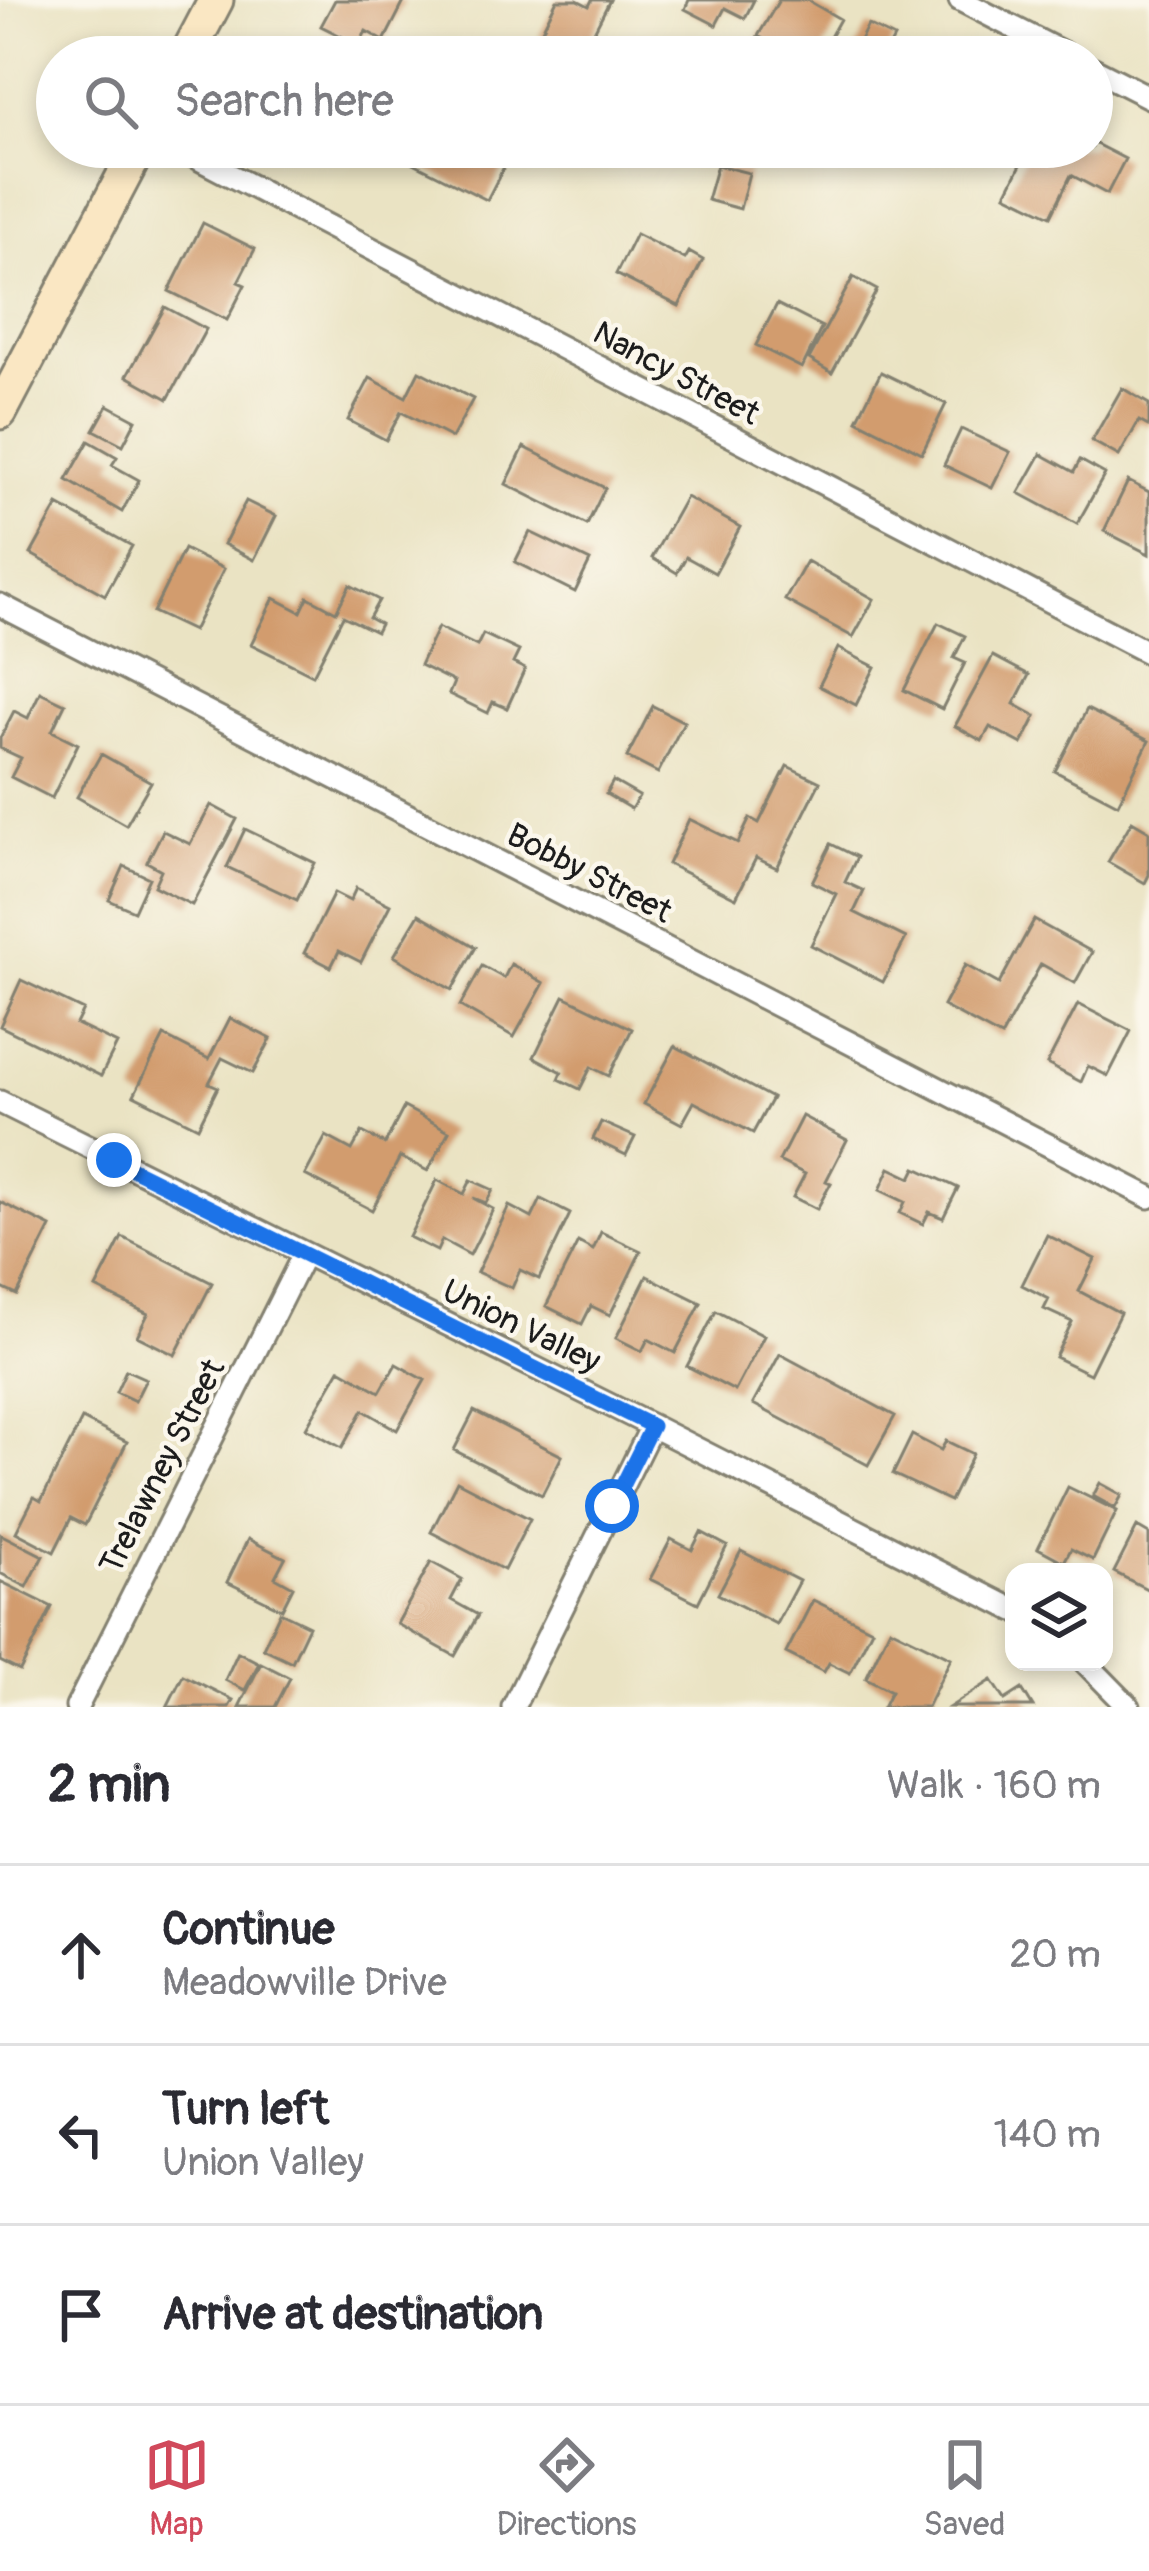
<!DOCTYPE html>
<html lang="en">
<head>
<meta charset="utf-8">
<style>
	:root { --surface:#fff; --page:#f2f2f3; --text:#2b2b33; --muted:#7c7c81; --line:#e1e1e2; --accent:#d1495b }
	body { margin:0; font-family:Pangolin,sans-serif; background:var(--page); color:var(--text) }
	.controls { position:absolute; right:36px; bottom:36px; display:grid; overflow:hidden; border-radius:24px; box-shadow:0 6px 18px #0003 }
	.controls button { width:108px; height:108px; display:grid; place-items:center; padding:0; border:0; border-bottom:3px solid var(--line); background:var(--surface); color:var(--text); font:60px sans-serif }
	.stop { position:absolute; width:36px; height:36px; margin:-27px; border:9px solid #1a73e8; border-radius:50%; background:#fff }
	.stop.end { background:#1a73e8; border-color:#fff; box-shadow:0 3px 12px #0008 }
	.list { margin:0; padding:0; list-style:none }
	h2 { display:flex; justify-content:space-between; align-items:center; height:156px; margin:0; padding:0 48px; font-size:51px }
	h2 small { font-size:39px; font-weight:400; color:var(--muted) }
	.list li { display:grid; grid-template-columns:78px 1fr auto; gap:36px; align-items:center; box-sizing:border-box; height:180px; padding:0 48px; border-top:3px solid var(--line) }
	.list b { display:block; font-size:45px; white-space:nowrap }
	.list p { margin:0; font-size:39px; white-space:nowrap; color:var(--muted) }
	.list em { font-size:39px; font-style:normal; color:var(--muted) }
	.icon { flex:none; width:66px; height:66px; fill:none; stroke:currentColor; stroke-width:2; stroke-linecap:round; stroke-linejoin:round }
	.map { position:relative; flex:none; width:1149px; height:1707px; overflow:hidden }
	.search { position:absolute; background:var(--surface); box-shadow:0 6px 18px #0003; left:36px; right:36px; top:36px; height:132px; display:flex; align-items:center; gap:30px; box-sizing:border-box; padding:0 42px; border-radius:66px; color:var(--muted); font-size:45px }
	.sheet { height:696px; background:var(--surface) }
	nav { display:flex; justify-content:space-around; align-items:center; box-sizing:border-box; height:168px; border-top:3px solid var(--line); background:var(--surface); font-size:33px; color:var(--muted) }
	nav a { display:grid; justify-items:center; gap:6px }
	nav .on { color:var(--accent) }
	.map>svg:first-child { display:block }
	.building { fill:#d29c6e }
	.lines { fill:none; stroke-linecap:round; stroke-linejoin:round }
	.street-casing { stroke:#838070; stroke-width:27 }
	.secondary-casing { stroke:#838070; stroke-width:39 }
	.street { stroke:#fff; stroke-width:21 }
	.secondary { stroke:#fae7c3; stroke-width:33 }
	.route { stroke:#1a73e8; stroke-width:15 }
	.labels { text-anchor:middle; stroke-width:9; stroke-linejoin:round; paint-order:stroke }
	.street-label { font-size:33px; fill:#1c1c1c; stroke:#fbf7ec }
</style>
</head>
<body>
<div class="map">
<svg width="1149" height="1707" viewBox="0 0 1149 1707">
	<rect width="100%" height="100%" fill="#fbf7ec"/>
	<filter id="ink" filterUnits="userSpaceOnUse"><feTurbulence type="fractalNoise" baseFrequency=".00833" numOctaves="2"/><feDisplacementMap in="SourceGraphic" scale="24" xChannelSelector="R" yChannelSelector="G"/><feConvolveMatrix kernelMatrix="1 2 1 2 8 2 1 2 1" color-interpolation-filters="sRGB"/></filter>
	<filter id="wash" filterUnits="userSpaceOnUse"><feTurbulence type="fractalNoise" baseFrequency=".004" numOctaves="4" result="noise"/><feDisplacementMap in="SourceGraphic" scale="48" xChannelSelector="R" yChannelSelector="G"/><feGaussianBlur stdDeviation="2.7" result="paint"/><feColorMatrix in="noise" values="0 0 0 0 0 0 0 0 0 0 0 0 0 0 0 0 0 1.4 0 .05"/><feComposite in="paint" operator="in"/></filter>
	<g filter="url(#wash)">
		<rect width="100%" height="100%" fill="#eae3c3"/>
		<g id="blocks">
			<path class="building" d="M335 0H405L384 41 366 31 359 45 321 26Z
				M557 0H577L589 6 592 0H610L581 57 539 36Z
				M689 0H754L745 18 725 8 716 25 685 9Z
				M779 0H807L840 19 819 57H795L758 36Z
				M868 25 894 38 884 57H851Z
				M1092 142 1125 159 1107 194 1071 175 1051 216 1006 194 1030 147H1092Z
				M382 147H478L506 163 487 200Z
				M717 165 749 173 740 209 707 200Z
				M203 223 255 249 238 282 245 285 227 320 169 291Z
				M636 234 685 259 689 252 703 260 679 306 616 274Z
				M853 277 877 290 832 373 809 359Z
				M777 304 822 327 802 368 756 345Z
				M165 307 206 329 168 399 127 376Z
				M419 371 473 399 452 438 401 412 386 440 348 420 370 378 406 397Z
				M881 372 946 404 922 453 857 420Z
				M1122 388 1149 404V424L1148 426 1139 421 1119 456 1092 441Z
				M108 405 136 420 123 445 94 430Z
				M961 429 1010 452 992 488 944 465Z
				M89 441 117 457 112 465 139 480 122 512 67 480Z
				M524 447 605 488 587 525 506 484Z
				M1041 454 1074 472 1080 460 1105 474 1077 524 1019 493Z
				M1128 481 1149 492V554L1104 531Z
				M686 497 740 527 715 573 686 557 677 573 652 558Z
				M246 501 276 516 254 560 224 544Z
				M58 505 132 546 105 595 31 554Z
				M530 532 590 561 575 592 515 562Z
				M184 549 224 569 193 631 153 612Z
				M807 561 874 599 853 637 785 600Z
				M350 585 379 600 369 618 380 624 376 632 343 616 313 675 251 644 274 598 301 612 308 597 336 612Z
				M938 623 965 636 954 658 965 663 942 709 904 690Z
				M438 627 477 646 483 634 519 651 513 663 525 669 507 708 493 702 488 713 449 694 454 682 420 665Z
				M838 648 875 667 856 705 819 686Z
				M993 656 1029 675 1014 704 1036 716 1022 744 990 727 982 741 955 726Z
				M40 692 65 704 52 731 78 744 52 798 11 777 21 758 0 748V738L14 711 28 718Z
				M653 706 684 722 658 773 627 757Z
				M1087 709 1149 741 1118 804 1055 771Z
				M101 754 151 782 126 825 77 797Z
				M787 766 820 782 777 868 756 858 736 898 668 864 689 819 738 843 750 818 759 823Z
				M613 781 639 796 631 809 606 794Z
				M211 805 237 819 192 905 154 886 161 870 147 862 163 831 190 844Z
				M1132 821 1149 831V875L1145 883 1108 862Z
				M245 829 315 863 297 900 227 867Z
				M831 844 857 857 845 882 864 891 854 912 906 938 883 982 811 945 836 894 812 882Z
				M124 866 149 878 134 911 109 900Z
				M356 888 390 905 361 962 339 951 331 967 304 953 334 893 350 901Z
				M419 914 476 947 452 990 394 956Z
				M1034 920 1092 952 1075 983 1041 964 1001 1037 943 1006 965 965 999 984Z
				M511 964 544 983 514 1037 460 1006 482 966 504 978Z
				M21 980 83 1010 76 1024 117 1044 101 1076 0 1026Z
				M564 996 632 1029 609 1076 591 1067 580 1089 559 1079 562 1072 534 1057Z
				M1078 1004 1131 1031 1108 1076 1088 1066 1081 1082 1047 1064Z
				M230 1018 271 1039 253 1073 222 1058 209 1083 218 1087 198 1127 134 1095 164 1036 209 1059Z
				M675 1046 772 1098 753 1133 694 1102 682 1124 644 1104Z
				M404 1107 449 1131 428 1171 400 1157 372 1210 305 1175 326 1136 352 1150 362 1132 385 1144Z
				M802 1116 847 1140 826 1181 831 1183 817 1209 793 1197 805 1174 779 1161Z
				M601 1122 635 1137 626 1155 593 1139Z
				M890 1168 911 1178 916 1168 958 1188 943 1218 929 1212 923 1224 900 1213 905 1202 880 1190Z
				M437 1180 464 1194 471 1180 493 1190 486 1203 473 1198 493 1209 470 1255 442 1240 437 1251 409 1237Z
				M541 1199 570 1214 539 1279 520 1270 512 1288 477 1272 509 1206 532 1218Z
				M0 1202 51 1227 17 1295 0 1287Z
				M601 1232 641 1251 610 1315 591 1306 582 1324 546 1306 578 1242 593 1250Z
				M1047 1235 1095 1259 1079 1291 1120 1313 1090 1374 1055 1357 1072 1322 1044 1309 1049 1299 1022 1285Z
				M122 1237 212 1283 175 1355 137 1336 148 1314 96 1288Z
				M647 1276 701 1303 675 1353 648 1339 642 1351 616 1338Z
				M716 1311 764 1336 735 1391 687 1366Z
				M780 1354 895 1416 868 1465 753 1404Z
				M396 1364 425 1380 397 1430 363 1410 342 1448 306 1428 340 1369 380 1392Z
				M126 1370 146 1379 135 1401 116 1392Z
				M474 1411 562 1456 542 1495 454 1450Z
				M82 1419 127 1442 85 1525 71 1518 54 1552 16 1532 34 1497 41 1501Z
				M912 1435 941 1450 946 1441 973 1454 950 1501 893 1474Z
				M457 1481 530 1519 504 1570 431 1532Z
				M1100 1483 1122 1495 1115 1508 1093 1496Z
				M1068 1487 1117 1511 1093 1560 1071 1549 1064 1562 1038 1548Z
				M1137 1527 1149 1534V1590L1114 1572Z
				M701 1532 727 1546 698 1603 650 1579 671 1539 692 1550Z
				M0 1534 43 1556 27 1587 0 1573Z
				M248 1539 285 1558 275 1577 293 1587 282 1609 227 1582Z
				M741 1551 799 1581 776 1624 718 1594Z
				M431 1562 462 1579 451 1600 478 1615 455 1656 397 1624Z
				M0 1581 52 1607 20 1671 0 1661Z
				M813 1600 872 1629 850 1673 829 1663 824 1672 786 1653Z
				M280 1612 309 1626 292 1662 263 1648Z
				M890 1628 951 1658 927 1707H883L891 1691 866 1678Z
				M238 1652 259 1663 245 1690 225 1680Z
				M261 1663 290 1678 275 1707H239Z
				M183 1675 233 1700 229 1707H167Z
				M992 1680 1005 1700 1022 1689 1033 1707H950Z"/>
		</g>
	</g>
	<g filter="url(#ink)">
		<use href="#blocks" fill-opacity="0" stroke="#838070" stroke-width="3"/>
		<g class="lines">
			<defs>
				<path id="street" d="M960 0 1071 57
					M1092 68 1149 97
					M176 147 1149 653
					M0 605 1149 1197
					M0 1102 652 1426 1014 1610
					M1085 1662 1129 1707
					M77 1707 304 1254
					M513 1707 652 1426"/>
				<path id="secondary" d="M186 57 216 0
					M0 412 139 147"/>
			</defs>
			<use href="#street" class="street-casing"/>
			<use href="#secondary" class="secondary-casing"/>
			<use href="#street" class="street"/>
			<use href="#secondary" class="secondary"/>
		</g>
	</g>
	<g class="lines" filter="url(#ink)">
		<path class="route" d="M114 1160 652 1426 612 1506"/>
	</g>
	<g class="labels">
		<g class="street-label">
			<text transform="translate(677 372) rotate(28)" y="12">Nancy Street</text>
			<text transform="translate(590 872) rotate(27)" y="12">Bobby Street</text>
			<text transform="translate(522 1325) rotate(26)" y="12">Union Valley</text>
			<text transform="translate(161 1466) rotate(-63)" y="12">Trelawney Street</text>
		</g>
	</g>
</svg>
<div class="controls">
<button><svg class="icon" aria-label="layers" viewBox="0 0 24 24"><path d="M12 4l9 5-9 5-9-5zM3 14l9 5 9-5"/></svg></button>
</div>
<div class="stop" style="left:612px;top:1506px"></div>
<div class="stop end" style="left:114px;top:1160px"></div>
<div class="search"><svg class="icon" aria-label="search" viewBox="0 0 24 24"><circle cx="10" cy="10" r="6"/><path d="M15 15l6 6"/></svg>Search here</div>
</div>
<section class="sheet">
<h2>2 min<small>Walk · 160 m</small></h2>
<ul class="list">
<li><svg class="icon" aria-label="ahead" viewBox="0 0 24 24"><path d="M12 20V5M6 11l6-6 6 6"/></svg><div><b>Continue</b><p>Meadowville Drive</p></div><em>20 m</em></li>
<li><svg class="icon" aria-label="left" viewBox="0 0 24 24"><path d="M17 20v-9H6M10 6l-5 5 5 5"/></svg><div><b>Turn left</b><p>Union Valley</p></div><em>140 m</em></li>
<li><svg class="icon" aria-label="arrive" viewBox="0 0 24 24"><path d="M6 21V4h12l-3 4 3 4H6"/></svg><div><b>Arrive at destination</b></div></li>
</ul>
</section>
<nav>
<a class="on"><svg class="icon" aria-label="map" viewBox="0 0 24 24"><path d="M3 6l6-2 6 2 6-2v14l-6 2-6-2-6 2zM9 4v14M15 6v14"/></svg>Map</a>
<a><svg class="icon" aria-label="directions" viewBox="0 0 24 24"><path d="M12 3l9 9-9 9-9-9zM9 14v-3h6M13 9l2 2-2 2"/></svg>Directions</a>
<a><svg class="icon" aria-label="saved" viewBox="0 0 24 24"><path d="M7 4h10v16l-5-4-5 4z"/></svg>Saved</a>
</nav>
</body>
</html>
